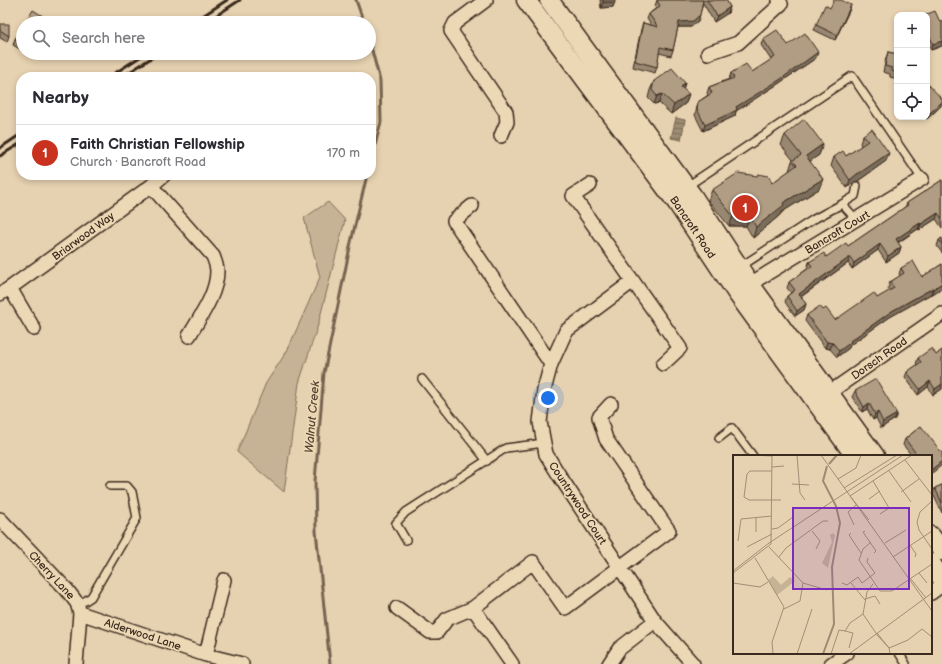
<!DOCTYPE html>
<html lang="en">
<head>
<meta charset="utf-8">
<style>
	:root { --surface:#fff; --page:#f2f2f3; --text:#2b2b33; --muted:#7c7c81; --line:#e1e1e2; --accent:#c8321e }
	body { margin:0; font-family:"Balsamiq Sans",sans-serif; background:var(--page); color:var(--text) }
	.controls { position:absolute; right:12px; top:12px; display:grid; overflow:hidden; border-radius:8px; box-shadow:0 2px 6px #0003 }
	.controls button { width:36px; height:36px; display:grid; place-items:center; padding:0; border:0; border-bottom:1px solid var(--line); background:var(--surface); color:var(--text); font:20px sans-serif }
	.you { position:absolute; left:548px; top:398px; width:14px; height:14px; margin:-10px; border:3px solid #fff; border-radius:50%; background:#1a73e8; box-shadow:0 0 0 6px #1a73e833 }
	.badge { display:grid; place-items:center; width:26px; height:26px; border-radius:50%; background:var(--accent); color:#fff; font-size:13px; font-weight:700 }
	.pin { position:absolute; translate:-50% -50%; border:2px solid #fff; box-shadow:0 1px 4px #0006 }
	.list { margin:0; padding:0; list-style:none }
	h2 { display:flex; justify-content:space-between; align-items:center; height:52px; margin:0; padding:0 16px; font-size:17px }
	h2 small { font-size:13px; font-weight:400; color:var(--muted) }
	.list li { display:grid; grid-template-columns:26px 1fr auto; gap:12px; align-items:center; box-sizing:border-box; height:56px; padding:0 16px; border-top:1px solid var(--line) }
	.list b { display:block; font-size:15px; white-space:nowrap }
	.list p { margin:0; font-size:13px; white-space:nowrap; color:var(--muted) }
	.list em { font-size:13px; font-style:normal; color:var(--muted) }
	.icon { flex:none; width:22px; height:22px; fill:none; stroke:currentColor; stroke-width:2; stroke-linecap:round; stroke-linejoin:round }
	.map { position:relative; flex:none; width:942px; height:664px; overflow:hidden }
	.search { position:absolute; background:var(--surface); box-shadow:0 2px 6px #0003; left:16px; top:16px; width:360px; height:44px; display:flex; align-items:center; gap:10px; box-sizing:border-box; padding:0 14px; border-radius:22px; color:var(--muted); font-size:15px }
	.panel { position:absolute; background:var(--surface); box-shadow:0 2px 6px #0003; left:16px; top:72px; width:360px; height:108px; border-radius:16px }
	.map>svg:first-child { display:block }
	.green { fill:#c6b295; stroke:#806e5a }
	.water { fill:url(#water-rules); stroke:#766450 }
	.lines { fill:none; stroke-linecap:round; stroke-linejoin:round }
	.stream { stroke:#766450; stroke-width:3 }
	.lane-casing { stroke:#3b2a1e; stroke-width:10 }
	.street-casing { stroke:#3b2a1e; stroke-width:16 }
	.secondary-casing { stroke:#3b2a1e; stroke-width:21 }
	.lane { stroke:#edd8b6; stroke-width:7 }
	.street { stroke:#edd8b6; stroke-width:13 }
	.secondary { stroke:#edd8b6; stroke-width:18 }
	.rail { stroke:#3b2a1e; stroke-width:3 }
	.wall { fill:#988771; stroke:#3b2a1e }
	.shaded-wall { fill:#7c6e5c; stroke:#3b2a1e }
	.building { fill:#b19d83; stroke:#3b2a1e }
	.labels { text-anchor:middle; stroke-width:3.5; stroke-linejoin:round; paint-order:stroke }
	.street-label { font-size:11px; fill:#3b2a1e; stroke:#edd8b6 }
	.water-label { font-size:12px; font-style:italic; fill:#544233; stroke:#edd8b6 }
	.inset-river { fill:none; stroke:#9d8b72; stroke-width:2 }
	.inset-road { fill:none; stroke:#a28e76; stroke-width:1 }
	.view { fill:#7b2cbf; fill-opacity:0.15; stroke:#7b2cbf; stroke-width:2 }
	.inset-edge { fill:none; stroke:#3b2a1e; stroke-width:2 }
</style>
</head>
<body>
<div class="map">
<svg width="942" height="664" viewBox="0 0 942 664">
	<defs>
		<pattern id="water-rules" width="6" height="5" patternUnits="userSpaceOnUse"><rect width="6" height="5" fill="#9d8b72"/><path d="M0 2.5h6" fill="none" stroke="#81725d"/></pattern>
	</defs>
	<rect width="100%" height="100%" fill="#e6d1b0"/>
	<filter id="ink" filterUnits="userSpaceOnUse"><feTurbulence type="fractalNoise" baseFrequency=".025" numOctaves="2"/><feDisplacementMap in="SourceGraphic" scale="8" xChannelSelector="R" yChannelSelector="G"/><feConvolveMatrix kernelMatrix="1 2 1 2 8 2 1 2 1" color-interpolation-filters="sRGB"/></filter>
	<g filter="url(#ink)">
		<path class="green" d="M328 202 345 220 318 325 299 383 284 492 237 452 266 383 287 351 320 277 304 218Z"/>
		<path class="water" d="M676 118 685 120 681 140 671 138Z"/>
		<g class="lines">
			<path class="stream" d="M356 0 364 23
				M369 39 380 81 381 122 371 161
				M330 664 316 531 315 481 324 373 351 242 367 175"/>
			<defs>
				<path id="lane" d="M857 186 855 196 842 204 857 220
					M686 187 852 76 922 179
					M740 267 814 219 842 204
					M422 379 487 461
					M719 438 732 428 753 456
					M406 540 396 523 406 512 506 448 544 443
					M77 603 85 601 91 597 137 518 132 492 127 486H110
					M899 653 906 664"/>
				<path id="street" d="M486 0 455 23 451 31 506 112 507 122 501 136
					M708 53 738 43 781 4 779 0
					M590 185 573 196 680 348 663 364
					M151 186 213 256C215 261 217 266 217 271 217 294 200 317 189 336
					M472 206 454 221 551 364
					M633 281 566 331 551 364 544 390 540 422 546 454 559 475 655 621 693 664
					M750 284 922 179
					M10 288 34 329
					M0 294 10 288 151 186 164 175
					M823 397 942 314
					M0 519 67 590 77 603 80 613 76 664
					M931 593 942 585
					M397 608 430 632H437L447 619 473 608 533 562 565 608 669 531 606 439 599 417 611 404
					M473 608 512 664
					M80 613 206 655 242 664
					M206 655 224 580
					M609 664 619 649 655 621
					M831 664 847 653"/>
				<path id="secondary" d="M526 0 677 203 736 292 855 456
					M549 0 692 195 750 284 875 456
					M931 536 942 551
					M931 563 942 579"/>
			</defs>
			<use href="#lane" class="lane-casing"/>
			<use href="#street" class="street-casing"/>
			<use href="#secondary" class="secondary-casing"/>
			<use href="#lane" class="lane"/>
			<use href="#street" class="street"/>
			<use href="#secondary" class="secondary"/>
			<path class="rail" d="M192 23 227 0
				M205 23 240 0
				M109 77 146 53
				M122 77 159 53
				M0 148 21 134
				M0 156 21 143"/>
		</g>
		<path class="wall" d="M600 0H615L613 7 601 8Z
			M657 0H726L730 7 728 13 714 22 703 3 698 21 691 27H678L673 50 671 56 659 53 657 67 655 73 633 67 641 29 643 23 651 25 647 19 649 14 656 8 655 6Z
			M851 5 849 11 835 40 814 30 816 25Z
			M927 15 940 22 942 21V46L931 50 927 40Z
			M0 24 9 36 7 42 0 38Z
			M23 27V51L13 45 15 39Z
			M763 39 788 45 816 58 778 84 736 111 735 116 703 131 695 115 698 102 708 95 707 93 709 87 729 79 731 73 752 72 771 60 761 45Z
			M888 52 897 54V79L890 77V74L883 72 886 58Z
			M654 81 685 83 683 89 686 103 671 114 659 103 654 104 648 98 650 90Z
			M927 83 941 106 927 119 925 117H927Z
			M785 135 823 144 819 155 810 161 819 189 782 212 780 215 753 238 746 226H729L708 200 712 190 772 183 789 171 792 161 793 160 781 145Z
			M863 135 886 161 858 181 854 182 847 188 831 166 834 157 846 156 861 146 860 143Z
			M942 180V228L936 219 919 230 918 229 898 243 901 247 899 253 886 262 878 250 852 269 848 263 801 297 806 304 804 310 795 316 785 302 787 296 791 293 787 288 789 282 807 269 809 262 826 257 848 246 905 207 907 203Z
			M942 238V253L937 246 939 240Z
			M942 264V288L931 295V294L890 317 850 345 849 348 837 357 830 349 825 348 805 321 807 315 823 310 835 320 877 298 890 291 888 288 890 282 900 276 899 274 901 268 922 277Z
			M942 350V389L933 395 928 387 918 395 905 377 907 372 917 365 916 364 918 358 936 355Z
			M855 391 895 419 881 428 876 418 873 420 867 409 862 412 852 397Z
			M921 426 931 456H912L903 445 905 439Z
			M942 485V513L933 494 935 488Z"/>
		<path class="shaded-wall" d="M603 2H615L613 7 601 8Z
			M851 5 849 11 835 40 837 35Z
			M730 7 728 13 714 22 717 16Z
			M700 15 698 21 691 27H677L679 22Z
			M942 41V46L931 50 933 44Z
			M818 52 816 58 778 84 736 111 735 116 703 131 705 125 736 107Z
			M685 83 682 92 681 87Z
			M662 94 659 103 654 104 657 96Z
			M689 94 686 103 671 114 674 105Z
			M942 102 941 106 927 119 930 113Z
			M823 144 819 155 802 167 806 156Z
			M889 153 886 161 858 181 854 182 847 188 850 180 857 174Z
			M823 179 819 189 782 212 780 215 753 238 756 227 783 203Z
			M938 213 936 219 919 230 921 224Z
			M733 216H750L746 226H729Z
			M920 223 918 229 893 245 896 239Z
			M880 244 878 250 852 269 854 263Z
			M901 247 899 253 886 262 888 256Z
			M850 257 848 263 796 300 799 294Z
			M942 283V288L931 295 933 289Z
			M933 288 931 294 890 317 850 345 849 348 837 357 839 351 850 341 892 311Z
			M806 304 804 310 795 316 797 311Z
			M827 342 833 343 830 349 825 348Z
			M930 381 928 387 918 395 920 389Z
			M942 384V389L933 395 935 389Z
			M869 403 867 409 862 412 864 407Z
			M878 412 876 418 873 420 875 414Z
			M897 414 895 419 881 428 883 422Z
			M942 461V465L931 474V470Z"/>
		<path class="building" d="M603 0H615V2H603Z
			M657 0H703L700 15 693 21 679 22 673 50 660 47 657 67 635 61 643 23 658 27 649 14 660 6Z
			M707 0H726L730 7 717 16Z
			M834 0H841L851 5 837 35 816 25 825 5 830 8Z
			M33 10 46 18 43 23H25Z
			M935 11 940 22 942 21V41L933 44 927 30V15H925Z
			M0 24H9V36L0 30Z
			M23 27V44L15 39Z
			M777 30 788 45 805 33 818 52 781 79 736 107 737 110 705 125 697 109 698 102 712 93 709 87 734 78 731 73 746 64 752 72 775 57 763 39Z
			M888 52 897 54V73L892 71V68L885 66Z
			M672 68 685 83 681 87 689 94 674 105 662 94 657 96 652 90 654 81Z
			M927 83 942 99V102L930 113 927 111Z
			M804 119 823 144 806 156 823 179 783 203 784 205 756 227 750 216H733L712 190 738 173 757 176 758 174 769 176 772 183 797 165 792 161 801 155 785 135Z
			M872 129 889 153 861 172 857 174 850 180 834 157 843 151 846 156 868 141 863 135Z
			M942 180V219L938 213 921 224 920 223 896 239 901 247 888 256 880 244 854 263 850 257 799 294 806 304 797 311 787 296 795 290 789 282 812 266 809 262 824 253 826 257 846 243 848 246 908 205 907 203Z
			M942 238V244L939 240Z
			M913 261 922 277 942 264V283L933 289V288L892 311 850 341 851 342 839 351 833 343 827 342 807 315 820 306 823 310 826 308 835 320 874 293 877 298 894 288 890 282 904 273 901 268Z
			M932 348 936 355 942 350V384L935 389 930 381 920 389 907 372 921 362 918 358Z
			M876 379 897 414 883 422 878 412 875 414 869 403 864 407 855 391Z
			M921 426 942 453V461L931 470V456H918L905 439Z
			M942 485V503L935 488Z"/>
	</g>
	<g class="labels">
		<g class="street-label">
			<text transform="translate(693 227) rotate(56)" y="4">Bancroft Road</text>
			<text transform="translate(837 232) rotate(-31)" y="4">Bancroft Court</text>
			<text transform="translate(83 236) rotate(-36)" y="4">Briarwood Way</text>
			<text transform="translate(879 358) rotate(-35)" y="4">Dorsch Road</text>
			<text transform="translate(578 503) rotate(57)" y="4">Countrywood Court</text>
			<text transform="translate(52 575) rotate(47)" y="4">Cherry Lane</text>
			<text transform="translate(143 634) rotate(18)" y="4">Alderwood Lane</text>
		</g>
		<g class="water-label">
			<text transform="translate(312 417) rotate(-85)" y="4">Walnut Creek</text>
		</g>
	</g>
	<g transform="translate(733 455)">
		<rect width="199" height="199" fill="#e6d1b0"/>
		<path d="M100 78 102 80 95 113 89 108 99 87 97 80Z" fill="#c6b295"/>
		<path d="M40 121 48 130 57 122 62 126 44 140 35 125Z" fill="#c6b295"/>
		<path class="inset-river" d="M96 9 104 0M90 199 101 169 99 112 107 68 103 51 90 26 94 11"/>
		<path class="inset-road" d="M16 0 39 1M64 0 67 38 72 45M88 0 191 145M172 5 199 40M39 12 51 11M39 16H17L14 19 11 42 16 45H48M156 16 178 47M105 24 123 13 128 0M140 26 156 53 147 59M59 29 76 30M111 33 164 0M168 37 186 24M117 41 136 65M117 41 179 0M136 44 147 36M199 46 187 57 184 67 186 75 199 94M23 62V77M121 70 115 57 123 50M39 74 45 73 60 62M79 76 87 86 83 94M132 76 130 77 143 96 141 98M118 78 116 80 128 98M5 86 8 64 39 61M138 87 130 94 126 105 147 136H159L199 109M152 88 173 75M177 90 183 99 182 102M14 92 39 79M36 92 70 128 67 146 51 154M46 102 53 93 90 66H95M160 102 199 76M22 103 51 152 39 187 40 199M0 116 36 88 170 0M0 118 38 89 39 0M186 118 194 128M177 123 193 143M0 128 27 132 35 127M70 128 94 135M109 128 114 130 125 122 129 128 142 118 134 107 135 103M118 128 132 145M140 129 134 137 130 159 145 181 156 193 144 178M132 144 142 141 147 149M191 145 199 156M112 176 120 178 116 193M64 199 79 154M98 199 106 175 112 176 117 168 130 159M116 199 199 138M157 199 156 193 175 185 189 174 199 182"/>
		<path class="view" d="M60 53H176V134H60Z"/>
		<rect width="199" height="199" class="inset-edge"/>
	</g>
</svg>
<div class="controls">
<button>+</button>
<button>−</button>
<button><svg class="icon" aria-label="locate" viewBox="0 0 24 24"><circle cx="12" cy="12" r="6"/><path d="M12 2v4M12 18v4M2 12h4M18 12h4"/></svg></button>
</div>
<div class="you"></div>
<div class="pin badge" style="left:745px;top:208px">1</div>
<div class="search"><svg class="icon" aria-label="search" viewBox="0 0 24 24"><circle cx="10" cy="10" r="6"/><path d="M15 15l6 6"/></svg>Search here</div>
<section class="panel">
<h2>Nearby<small></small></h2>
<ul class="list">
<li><span class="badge">1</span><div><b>Faith Christian Fellowship</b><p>Church · Bancroft Road</p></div><em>170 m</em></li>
</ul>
</section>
</div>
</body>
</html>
